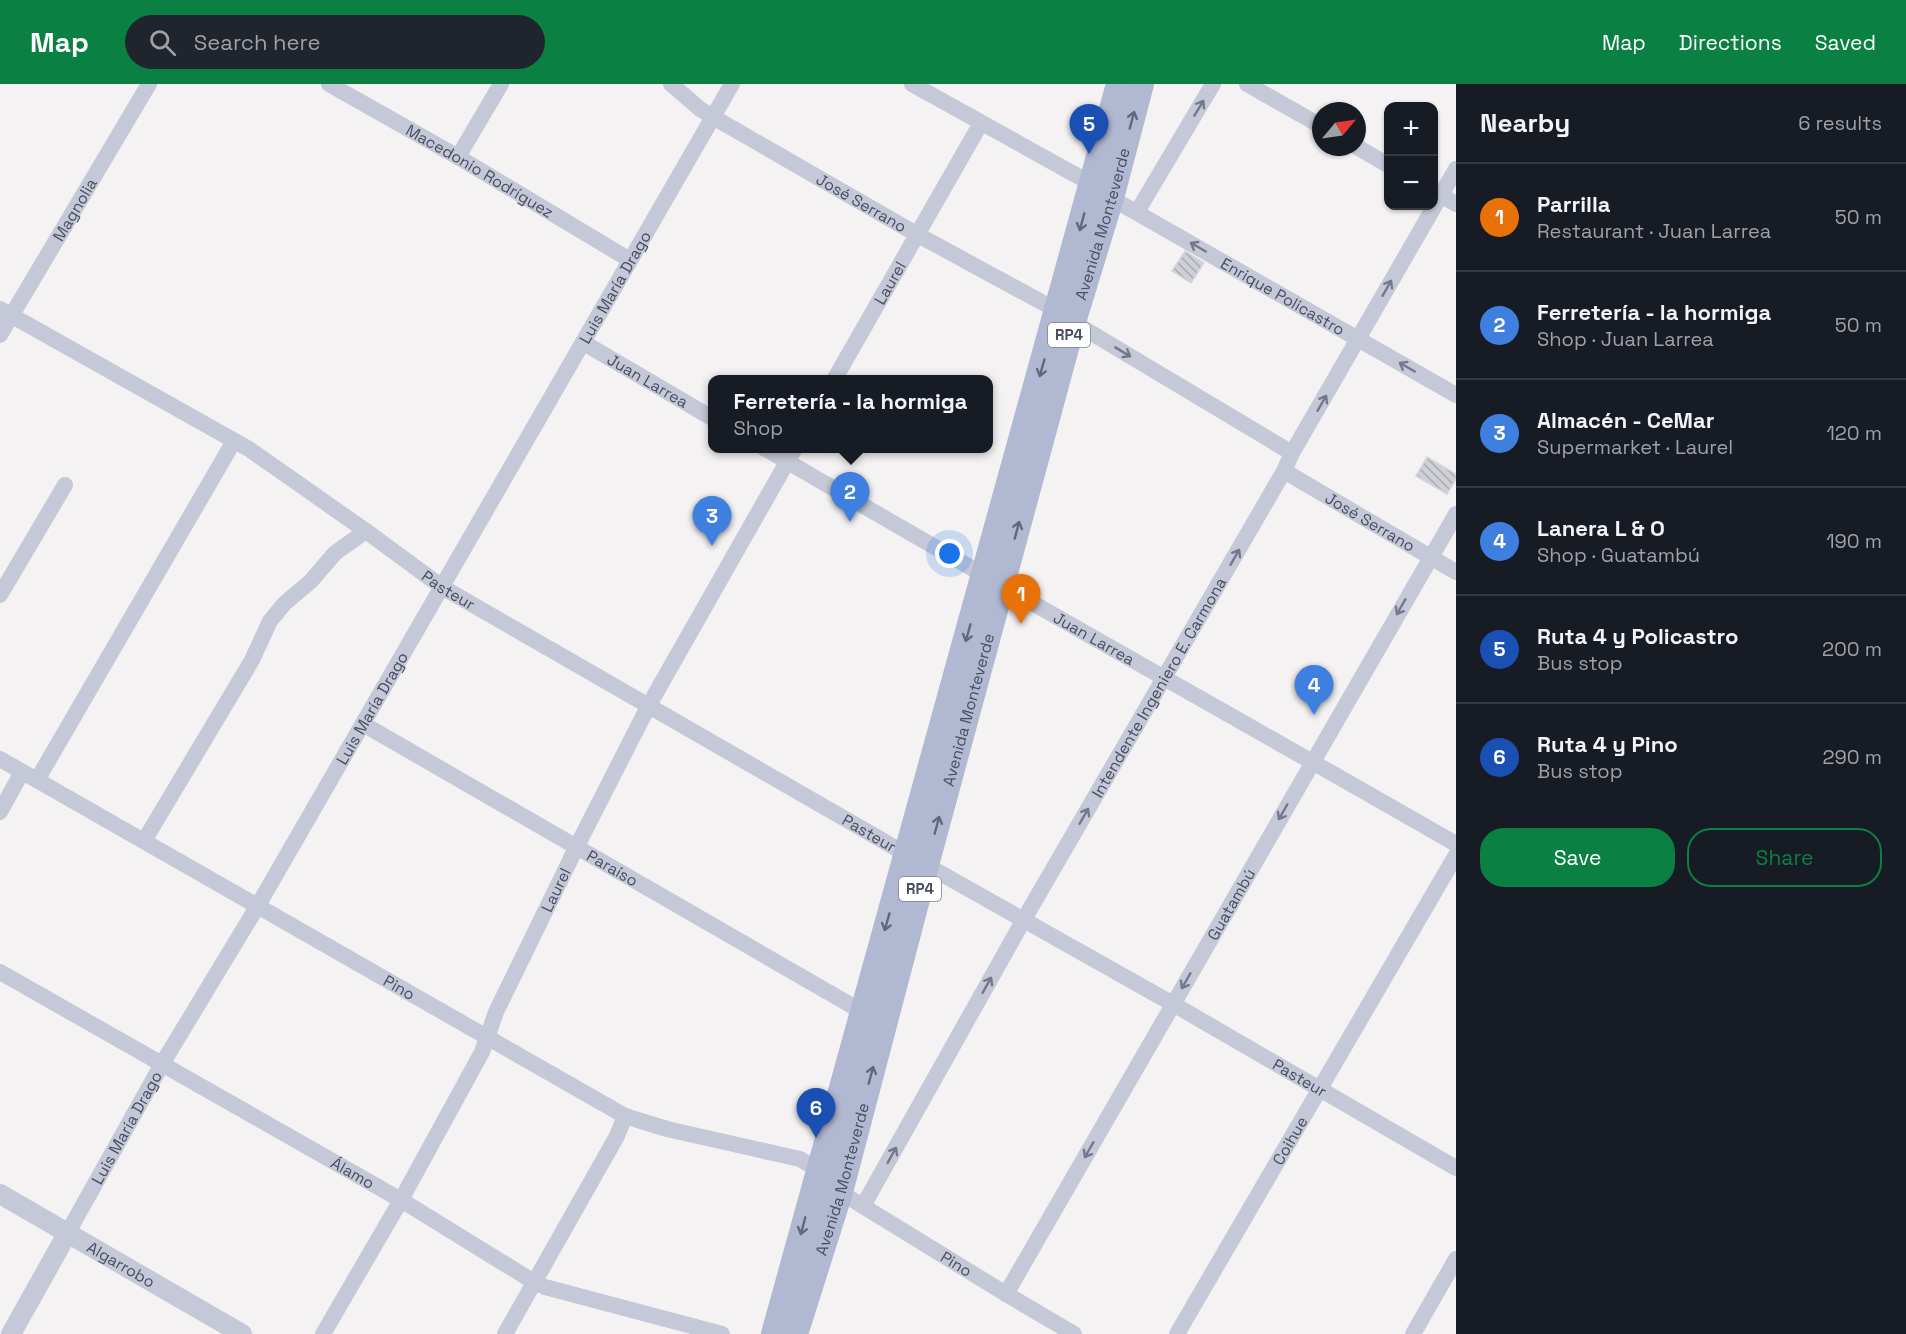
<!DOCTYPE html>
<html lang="en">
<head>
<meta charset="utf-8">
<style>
	:root { --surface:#171b24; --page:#20242c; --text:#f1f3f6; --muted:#9ea1a6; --line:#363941; --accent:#0b8043 }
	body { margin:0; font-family:"Space Grotesk",sans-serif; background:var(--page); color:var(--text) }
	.controls { position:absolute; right:18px; top:18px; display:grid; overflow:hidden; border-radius:12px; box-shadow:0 2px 4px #0004 }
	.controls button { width:54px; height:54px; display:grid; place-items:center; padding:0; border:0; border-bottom:2px solid var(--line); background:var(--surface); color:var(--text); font:30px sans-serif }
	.compass { position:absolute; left:1312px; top:18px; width:54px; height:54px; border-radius:50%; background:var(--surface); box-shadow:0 2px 4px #0004; rotate:61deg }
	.you { position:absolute; left:950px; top:470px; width:21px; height:21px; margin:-15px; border:4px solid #fff; border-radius:50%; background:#1a73e8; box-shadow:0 0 0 9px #1a73e833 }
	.badge { display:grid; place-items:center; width:39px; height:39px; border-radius:50%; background:var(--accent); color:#fff; font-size:20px; font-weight:700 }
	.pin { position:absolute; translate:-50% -50px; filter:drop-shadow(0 2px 3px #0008) }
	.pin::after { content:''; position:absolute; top:32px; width:21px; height:18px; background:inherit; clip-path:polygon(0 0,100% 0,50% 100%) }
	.popup { position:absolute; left:708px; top:291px; width:285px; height:78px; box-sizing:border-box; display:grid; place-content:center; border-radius:12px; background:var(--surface); filter:drop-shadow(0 2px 4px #0005); font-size:20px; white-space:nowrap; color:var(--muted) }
	.popup b { font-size:22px; color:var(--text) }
	.popup::after { content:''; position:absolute; left:50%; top:100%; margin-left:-12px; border:12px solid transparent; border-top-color:var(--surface) }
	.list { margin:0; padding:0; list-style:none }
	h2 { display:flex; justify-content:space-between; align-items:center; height:78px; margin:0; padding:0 24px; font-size:26px }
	h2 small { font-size:20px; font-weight:400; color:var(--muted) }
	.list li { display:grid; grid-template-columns:39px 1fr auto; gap:18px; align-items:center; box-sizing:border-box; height:108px; padding:0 24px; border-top:2px solid var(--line) }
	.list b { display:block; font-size:22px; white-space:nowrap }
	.list p { margin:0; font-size:20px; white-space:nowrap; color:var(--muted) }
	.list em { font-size:20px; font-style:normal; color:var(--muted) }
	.actions { display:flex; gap:12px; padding:18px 24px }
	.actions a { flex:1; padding:14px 0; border:2px solid var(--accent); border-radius:24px; text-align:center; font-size:21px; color:var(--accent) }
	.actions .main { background:var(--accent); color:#fff }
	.icon { flex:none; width:33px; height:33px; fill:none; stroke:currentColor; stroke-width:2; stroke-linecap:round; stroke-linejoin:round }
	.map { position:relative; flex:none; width:1456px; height:1250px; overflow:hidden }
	header { display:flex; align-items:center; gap:36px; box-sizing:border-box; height:84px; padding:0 30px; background:var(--accent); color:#fff }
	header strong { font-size:28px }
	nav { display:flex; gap:33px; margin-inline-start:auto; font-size:21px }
	.search { width:420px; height:54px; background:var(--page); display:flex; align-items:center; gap:15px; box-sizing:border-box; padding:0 21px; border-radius:33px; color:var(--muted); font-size:22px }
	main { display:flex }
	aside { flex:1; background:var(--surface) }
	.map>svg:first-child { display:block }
	.building { fill:url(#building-back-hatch); stroke:#d6d6dd; stroke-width:1.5 }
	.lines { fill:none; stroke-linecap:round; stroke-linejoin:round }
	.minor { stroke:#c5c9d7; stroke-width:16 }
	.tertiary { stroke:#c5c9d7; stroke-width:20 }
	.primary { stroke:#b1b8d1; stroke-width:26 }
	.oneway { stroke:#74798a }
	.oneway2 { stroke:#62687c }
	.labels { text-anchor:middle; stroke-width:4.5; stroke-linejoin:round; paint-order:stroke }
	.shield { fill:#fff; stroke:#7f8390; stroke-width:1.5 }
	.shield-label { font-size:15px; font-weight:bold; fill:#484e60 }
	.street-label { font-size:16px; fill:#484e60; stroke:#fff }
</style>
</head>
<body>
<header>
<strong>Map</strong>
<div class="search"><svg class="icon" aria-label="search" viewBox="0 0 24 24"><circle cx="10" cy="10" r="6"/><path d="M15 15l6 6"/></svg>Search here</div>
<nav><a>Map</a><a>Directions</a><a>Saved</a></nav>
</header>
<main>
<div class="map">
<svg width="1456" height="1250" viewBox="0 0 1456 1250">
	<defs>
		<pattern id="building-back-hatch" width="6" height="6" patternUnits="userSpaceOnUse" patternTransform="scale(1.5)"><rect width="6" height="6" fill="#ced0d6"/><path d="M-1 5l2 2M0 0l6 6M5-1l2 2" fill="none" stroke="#a9abb1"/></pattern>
	</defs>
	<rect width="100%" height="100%" fill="#f4f2f2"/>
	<path class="building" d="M1185 167 1204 179 1191 199 1172 187Z
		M1427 373 1456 390V395L1447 410 1416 392Z"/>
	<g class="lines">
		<g class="minor">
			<path id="s1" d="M329 0 458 73 630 176"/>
			<path id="s2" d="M671 0 700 25 713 33 918 151 1058 227"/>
			<path d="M912 0 1092 100"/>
			<path d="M1247 0 1321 42"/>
			<path d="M1357 63 1388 81"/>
			<path d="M458 73 501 0"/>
			<path d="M1434 107 1456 120"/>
			<path id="s3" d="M1111 114 1456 311"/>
			<path d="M1137 128 1213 0"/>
			<path id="s4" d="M0 225 249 365 366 447 442 503 906 770"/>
			<path d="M1073 238 1292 369"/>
			<path id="s5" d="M0 251 149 0"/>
			<path id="s6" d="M584 259 712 334"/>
			<path id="s7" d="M834 296 981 39"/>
			<path id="s8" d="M764 364C994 499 1226 628 1456 760"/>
			<path id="s9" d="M1284 387 1456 488"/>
			<path d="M0 511 65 401"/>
			<path id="s10" d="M363 640 861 927"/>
			<path id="s11" d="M0 675 625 1032 667 1045 800 1075 818 1086 840 1108 1006 1210 1074 1250"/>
			<path d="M37 696 234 357"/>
			<path d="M0 728 22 688"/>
			<path d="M144 757 252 576 270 537 285 519 311 497 335 469 366 447"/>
			<path id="s12" d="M926 781 1173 920 1456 1084"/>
			<path id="s13" d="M0 888 401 1116 534 1198 545 1203 722 1250"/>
			<path id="s14" d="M863 1122 1023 837 1284 387 1292 369 1456 85"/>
			<path id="s15" d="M67 1150 162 980 257 823 732 0"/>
			<path id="s16" d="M1006 1210 1456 430"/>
			<path id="s17" d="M323 1250 401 1116 482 968 496 928 576 764 649 621 795 364"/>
			<path d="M505 1250 617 1052 625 1032"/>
			<path id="s18" d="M1177 1250 1456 771"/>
			<path d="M1413 1250 1456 1175"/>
		</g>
		<g class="tertiary">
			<path id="s19" d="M0 1110 242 1250"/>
			<path d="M11 1250 67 1150"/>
		</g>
		<g class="primary">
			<path d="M774 1250C887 833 1005 417 1119 0"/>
			<path id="s20" d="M795 1250 840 1108 926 781 1073 238 1111 114 1141 0"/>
		</g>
	</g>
	<defs><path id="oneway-shaft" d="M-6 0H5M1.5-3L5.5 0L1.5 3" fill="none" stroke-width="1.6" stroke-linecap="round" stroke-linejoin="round" transform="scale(1.5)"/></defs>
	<g class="oneway">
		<use href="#oneway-shaft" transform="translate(1199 24) rotate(-59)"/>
		<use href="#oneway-shaft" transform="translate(1198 163) rotate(-150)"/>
		<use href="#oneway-shaft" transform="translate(1387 204) rotate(-60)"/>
		<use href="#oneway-shaft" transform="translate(1123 268) rotate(31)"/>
		<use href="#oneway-shaft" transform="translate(1407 283) rotate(-150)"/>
		<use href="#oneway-shaft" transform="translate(1322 319) rotate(-60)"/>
		<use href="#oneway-shaft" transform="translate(1235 473) rotate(-60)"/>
		<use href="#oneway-shaft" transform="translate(1401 523) rotate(120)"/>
		<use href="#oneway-shaft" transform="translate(1283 728) rotate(120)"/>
		<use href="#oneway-shaft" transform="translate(1084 732) rotate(-60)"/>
		<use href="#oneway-shaft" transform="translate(1186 897) rotate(120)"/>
		<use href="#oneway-shaft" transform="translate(987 901) rotate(-61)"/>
		<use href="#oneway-shaft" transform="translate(1089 1066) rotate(120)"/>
		<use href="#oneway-shaft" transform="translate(892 1071) rotate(-61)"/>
	</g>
	<g class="oneway2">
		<use href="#oneway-shaft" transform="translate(1132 36) rotate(-75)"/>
		<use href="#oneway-shaft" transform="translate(1082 138) rotate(105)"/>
		<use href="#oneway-shaft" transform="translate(1042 284) rotate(106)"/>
		<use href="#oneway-shaft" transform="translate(1017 446) rotate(-75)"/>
		<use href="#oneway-shaft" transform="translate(968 549) rotate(106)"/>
		<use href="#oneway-shaft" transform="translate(937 741) rotate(-75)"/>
		<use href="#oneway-shaft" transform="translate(887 838) rotate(106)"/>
		<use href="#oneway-shaft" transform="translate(871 991) rotate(-75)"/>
		<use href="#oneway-shaft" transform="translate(803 1142) rotate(105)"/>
	</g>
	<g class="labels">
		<g class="shield">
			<rect x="1048" y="239" width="42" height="24" rx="4.5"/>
			<rect x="899" y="793" width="42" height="24" rx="4.5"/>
		</g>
		<g class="shield-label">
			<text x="1069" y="256">RP4</text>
			<text x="920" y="810">RP4</text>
		</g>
		<g class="street-label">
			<text dy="6" stroke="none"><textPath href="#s1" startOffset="174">Macedonio Rodríguez</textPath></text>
			<text dy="6" stroke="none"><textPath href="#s2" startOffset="225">José Serrano</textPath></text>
			<text dy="6" stroke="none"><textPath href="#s5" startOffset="146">Magnolia</textPath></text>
			<text dy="6" stroke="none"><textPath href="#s20" startOffset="1152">Avenida Monteverde</textPath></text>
			<text dy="6" stroke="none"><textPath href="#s7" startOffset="112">Laurel</textPath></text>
			<text dy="6" stroke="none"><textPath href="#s15" startOffset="1094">Luis María Drago</textPath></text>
			<text dy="6" stroke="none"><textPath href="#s3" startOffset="198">Enrique Policastro</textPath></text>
			<text dy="6" stroke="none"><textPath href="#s6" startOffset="74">Juan Larrea</textPath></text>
			<text dy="6" stroke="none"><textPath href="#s9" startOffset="100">José Serrano</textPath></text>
			<text dy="6" stroke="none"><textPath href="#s4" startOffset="530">Pasteur</textPath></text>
			<text dy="6" stroke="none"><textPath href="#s8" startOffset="381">Juan Larrea</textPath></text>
			<text dy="6" stroke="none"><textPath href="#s14" startOffset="597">Intendente Ingeniero E. Carmona</textPath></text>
			<text dy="6" stroke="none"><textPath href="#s15" startOffset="608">Luis María Drago</textPath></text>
			<text dy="6" stroke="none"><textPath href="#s20" startOffset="648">Avenida Monteverde</textPath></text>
			<text dy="6" stroke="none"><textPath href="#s4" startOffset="1016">Pasteur</textPath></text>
			<text dy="6" stroke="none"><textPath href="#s10" startOffset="288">Paraíso</textPath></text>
			<text dy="6" stroke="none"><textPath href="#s17" startOffset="502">Laurel</textPath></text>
			<text dy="6" stroke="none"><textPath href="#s16" startOffset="450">Guatambú</textPath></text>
			<text dy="6" stroke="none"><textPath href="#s11" startOffset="460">Pino</textPath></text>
			<text dy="6" stroke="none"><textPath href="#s12" startOffset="430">Pasteur</textPath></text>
			<text dy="6" stroke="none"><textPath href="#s15" startOffset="122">Luis María Drago</textPath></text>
			<text dy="6" stroke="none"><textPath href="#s18" startOffset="224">Coihue</textPath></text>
			<text dy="6" stroke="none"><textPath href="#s13" startOffset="406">Álamo</textPath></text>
			<text dy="6" stroke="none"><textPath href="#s20" startOffset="162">Avenida Monteverde</textPath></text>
			<text dy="6" stroke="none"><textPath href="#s11" startOffset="1089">Pino</textPath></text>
			<text dy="6" stroke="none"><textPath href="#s19" startOffset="140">Algarrobo</textPath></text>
		</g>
	</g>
</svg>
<div class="controls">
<button>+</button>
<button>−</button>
</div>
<svg class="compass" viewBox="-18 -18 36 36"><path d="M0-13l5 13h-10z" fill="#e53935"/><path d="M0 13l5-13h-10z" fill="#9ea1a6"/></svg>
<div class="you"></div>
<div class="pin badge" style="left:1021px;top:540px;background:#e8710a">1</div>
<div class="pin badge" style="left:850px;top:438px;background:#3f7fe0">2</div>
<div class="popup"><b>Ferretería - la hormiga</b>Shop</div>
<div class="pin badge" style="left:712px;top:462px;background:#3f7fe0">3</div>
<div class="pin badge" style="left:1314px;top:631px;background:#3f7fe0">4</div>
<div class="pin badge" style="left:1089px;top:70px;background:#1a4fb4">5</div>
<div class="pin badge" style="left:816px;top:1054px;background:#1a4fb4">6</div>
</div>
<aside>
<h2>Nearby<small>6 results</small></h2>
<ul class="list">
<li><span class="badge" style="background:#e8710a">1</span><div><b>Parrilla</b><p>Restaurant · Juan Larrea</p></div><em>50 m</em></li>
<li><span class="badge" style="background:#3f7fe0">2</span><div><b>Ferretería - la hormiga</b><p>Shop · Juan Larrea</p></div><em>50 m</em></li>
<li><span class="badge" style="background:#3f7fe0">3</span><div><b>Almacén - CeMar</b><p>Supermarket · Laurel</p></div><em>120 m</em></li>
<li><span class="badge" style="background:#3f7fe0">4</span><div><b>Lanera L &amp; O</b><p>Shop · Guatambú</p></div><em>190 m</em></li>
<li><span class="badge" style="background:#1a4fb4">5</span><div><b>Ruta 4 y Policastro</b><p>Bus stop</p></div><em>200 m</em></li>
<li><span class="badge" style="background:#1a4fb4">6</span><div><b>Ruta 4 y Pino</b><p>Bus stop</p></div><em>290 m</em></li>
</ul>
<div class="actions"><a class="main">Save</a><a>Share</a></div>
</aside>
</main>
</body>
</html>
